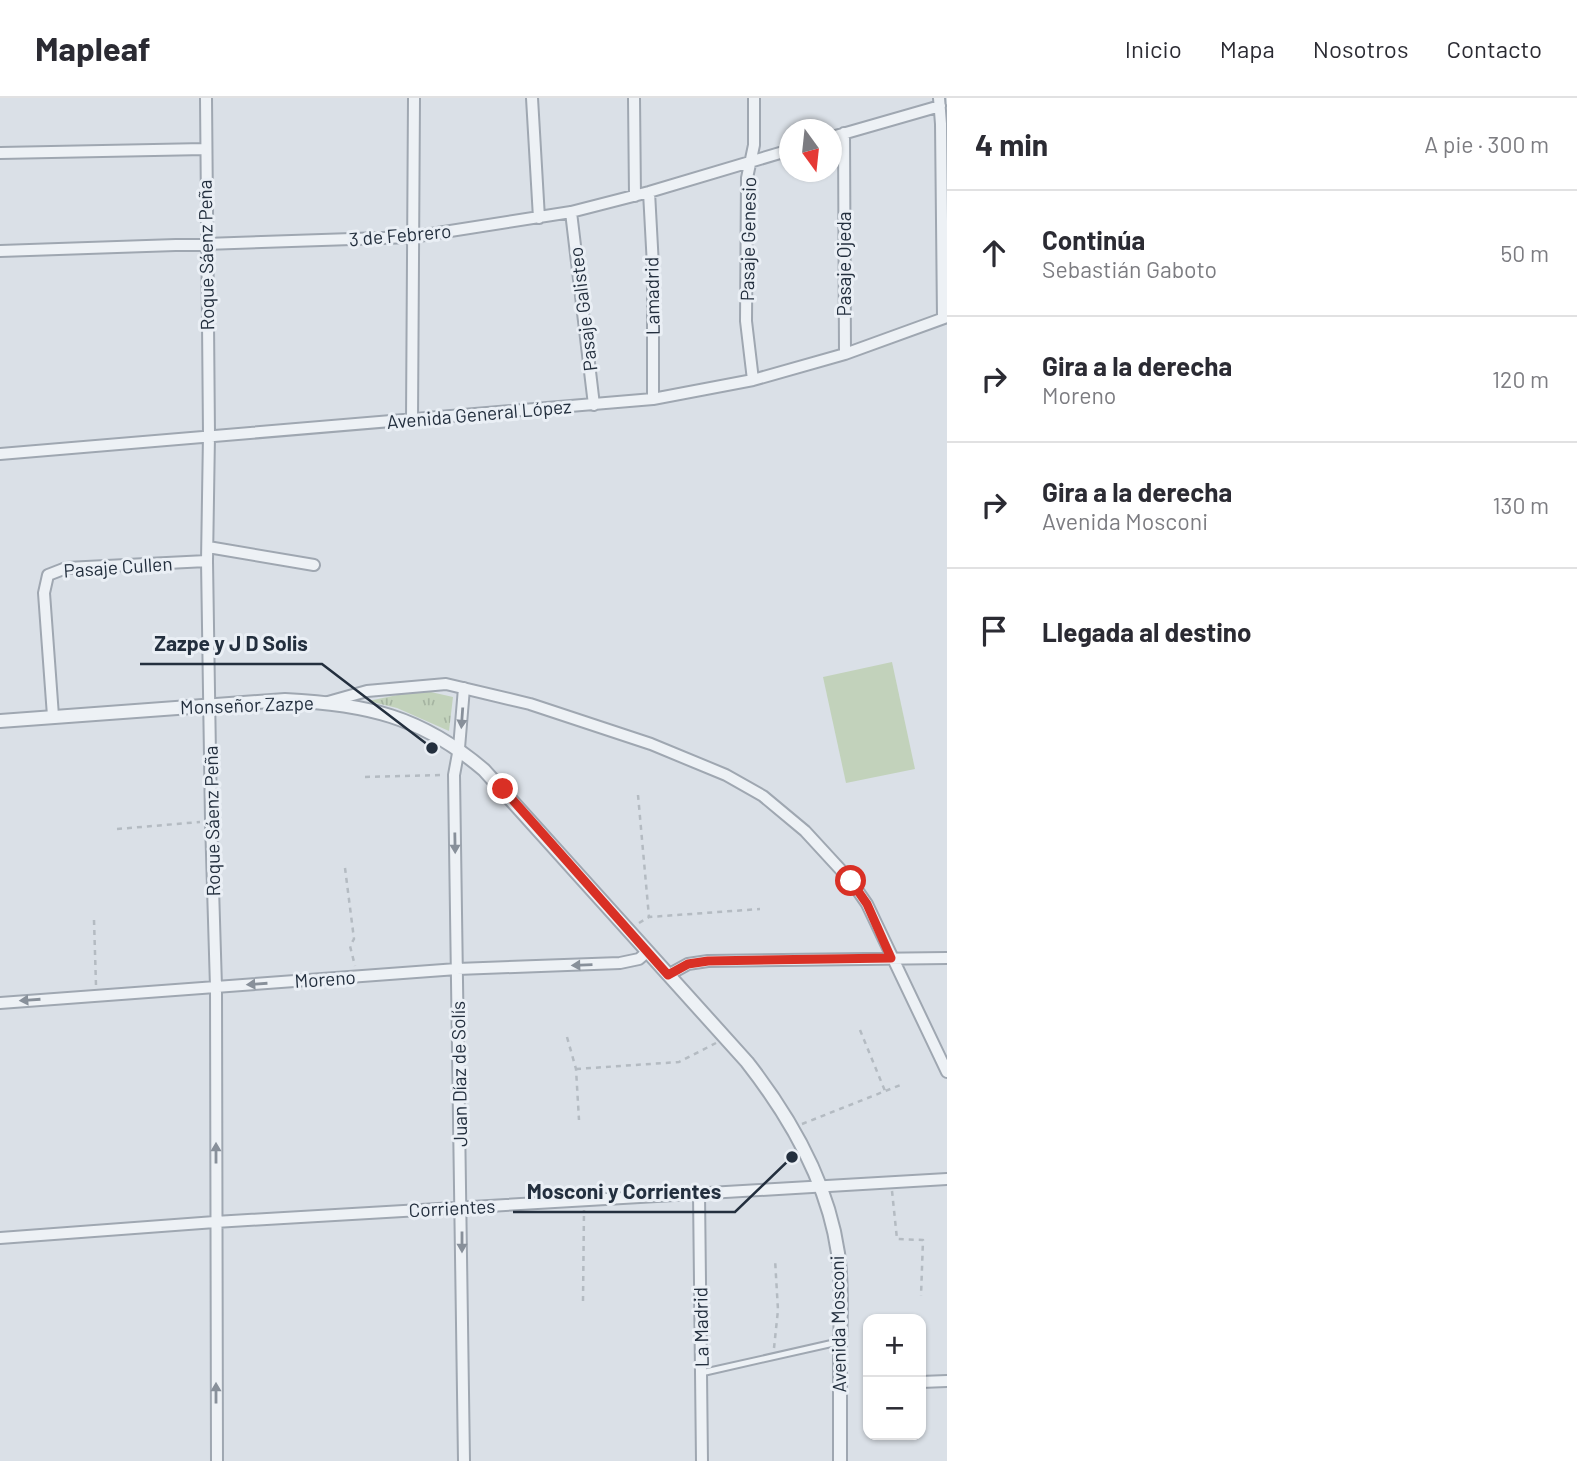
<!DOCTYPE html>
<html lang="es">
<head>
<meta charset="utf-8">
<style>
	:root { --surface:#fff; --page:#f2f2f3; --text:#2b2b33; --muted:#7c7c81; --line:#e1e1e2 }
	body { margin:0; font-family:Barlow,sans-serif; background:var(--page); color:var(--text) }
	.controls { position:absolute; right:21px; bottom:21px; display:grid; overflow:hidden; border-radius:14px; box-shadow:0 2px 5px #0004 }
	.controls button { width:63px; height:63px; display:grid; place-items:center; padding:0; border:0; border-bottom:2px solid var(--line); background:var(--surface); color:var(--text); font:35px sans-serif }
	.compass { position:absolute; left:779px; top:21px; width:63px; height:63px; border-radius:50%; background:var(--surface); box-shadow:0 2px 5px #0004; rotate:165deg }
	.stop { position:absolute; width:21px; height:21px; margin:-16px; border:5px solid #d93025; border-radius:50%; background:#fff }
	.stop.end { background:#d93025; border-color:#fff; box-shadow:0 2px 7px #0008 }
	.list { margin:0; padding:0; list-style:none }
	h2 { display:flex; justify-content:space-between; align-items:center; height:91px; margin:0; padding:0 28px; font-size:30px }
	h2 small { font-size:23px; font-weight:400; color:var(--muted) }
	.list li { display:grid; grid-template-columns:46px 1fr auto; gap:21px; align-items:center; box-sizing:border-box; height:126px; padding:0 28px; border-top:2px solid var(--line) }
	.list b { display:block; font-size:26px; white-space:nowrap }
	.list p { margin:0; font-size:23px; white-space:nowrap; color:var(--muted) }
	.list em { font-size:23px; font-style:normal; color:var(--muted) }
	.icon { flex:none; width:38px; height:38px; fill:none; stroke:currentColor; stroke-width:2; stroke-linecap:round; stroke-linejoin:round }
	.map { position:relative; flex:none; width:947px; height:1363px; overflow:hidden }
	header { display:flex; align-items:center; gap:42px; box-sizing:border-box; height:98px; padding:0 35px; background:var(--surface); border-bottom:2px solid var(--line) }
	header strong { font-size:33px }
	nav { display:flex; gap:38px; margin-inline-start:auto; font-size:24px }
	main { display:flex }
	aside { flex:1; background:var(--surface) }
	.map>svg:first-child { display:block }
	.grass { fill:url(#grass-tufts) }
	.pitch { fill:#c2d2bb }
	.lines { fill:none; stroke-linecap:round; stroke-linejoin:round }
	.service-casing { stroke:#9fa7b1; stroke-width:9 }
	.minor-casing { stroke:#9fa7b1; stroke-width:14 }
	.tertiary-casing { stroke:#9fa7b1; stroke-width:16 }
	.path { stroke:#b4bbc2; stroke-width:2.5; stroke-dasharray:5 5; stroke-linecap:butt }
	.service { stroke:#edf1f5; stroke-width:5 }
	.minor { stroke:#edf1f5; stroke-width:10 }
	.tertiary { stroke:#edf1f5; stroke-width:12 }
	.oneway { fill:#88909a }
	.route { stroke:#d93025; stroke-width:9 }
	.labels { text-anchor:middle; stroke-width:6; stroke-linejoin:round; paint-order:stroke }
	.street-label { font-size:19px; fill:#232f3e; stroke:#eaeff5 }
	.leader { fill:none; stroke:#232f3e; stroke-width:2.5 }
	.callout-dot { fill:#232f3e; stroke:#eaeff5; stroke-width:2.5 }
	.callout-label { font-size:21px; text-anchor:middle; font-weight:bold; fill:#232f3e; stroke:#eaeff5; stroke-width:6; stroke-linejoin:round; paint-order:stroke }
</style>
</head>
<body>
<header>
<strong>Mapleaf</strong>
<nav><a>Inicio</a><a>Mapa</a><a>Nosotros</a><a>Contacto</a></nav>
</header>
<main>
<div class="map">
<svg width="947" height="1363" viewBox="0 0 947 1363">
	<defs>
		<pattern id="grass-tufts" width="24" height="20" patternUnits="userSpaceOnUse" patternTransform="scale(1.75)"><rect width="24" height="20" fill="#c2d2bb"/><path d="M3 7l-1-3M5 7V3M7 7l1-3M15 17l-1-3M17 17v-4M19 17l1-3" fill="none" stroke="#a6b5a2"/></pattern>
	</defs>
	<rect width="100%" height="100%" fill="#dae0e7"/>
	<path class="grass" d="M422 592 453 599 449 633 397 610 368 603Z"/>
	<path class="pitch" d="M892 564 915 671 846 685 823 579Z"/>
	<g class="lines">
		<defs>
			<path id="service" d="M701 1275 838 1244"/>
			<path id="minor" d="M206 0 209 337 207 463 211 723 216 889 217 1363
				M532 0 539 120
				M634 0 635 98
				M939 0 941 26 943 220
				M844 35 845 256
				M832 39 940 8
				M0 55 205 51
				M649 94 653 168V301
				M571 114 594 307
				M0 153 412 139 571 114 649 94 790 52
				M753 282 746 223 747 80 754 47V0
				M412 322 414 0
				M0 356 653 301 753 282 845 256 947 219
				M208 449 314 467
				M328 604 367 593 446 586 530 606 651 646 726 677 763 698 805 733 851 783 867 806 947 974
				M53 618 44 495 48 477 66 470 207 463
				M668 877 688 866 708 863 947 860
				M0 905 457 871 620 865 639 861 647 854
				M699 1095 702 1363
				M0 1140 215 1124 947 1081
				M921 1284 947 1283
				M464 1363 454 677 459 650 464 590"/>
			<path id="tertiary" d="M0 623 285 602C366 606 421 618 484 672L747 964C790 1019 828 1085 838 1155 842 1185 841 1215 840 1246 840 1285 840 1324 840 1363"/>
		</defs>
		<use href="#service" class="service-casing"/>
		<use href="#minor" class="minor-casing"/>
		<use href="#tertiary" class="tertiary-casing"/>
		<path class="path" d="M365 679 444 677
			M638 697 649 819
			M117 731 200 724
			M345 770 354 841 350 848 355 868
			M94 822 96 887
			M639 825 649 819 760 811
			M860 932 885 993
			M567 939 576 971 579 1022
			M576 971 679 964 716 945
			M802 1026 903 986
			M892 1093 897 1141 923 1142 921 1198
			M583 1203 584 1112
			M774 1250 778 1212 775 1161"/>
		<use href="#service" class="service"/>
		<use href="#minor" class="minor"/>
		<use href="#tertiary" class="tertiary"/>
	</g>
	<defs><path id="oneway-solid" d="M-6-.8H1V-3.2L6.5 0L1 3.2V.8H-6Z" transform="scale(1.75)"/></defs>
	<g class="oneway">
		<use href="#oneway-solid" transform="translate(462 620) rotate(94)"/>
		<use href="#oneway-solid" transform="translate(455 745) rotate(89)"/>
		<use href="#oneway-solid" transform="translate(582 867) rotate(178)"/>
		<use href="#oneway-solid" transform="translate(257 886) rotate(176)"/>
		<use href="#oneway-solid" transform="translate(30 902) rotate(176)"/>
		<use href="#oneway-solid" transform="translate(216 1055) rotate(-90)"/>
		<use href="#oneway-solid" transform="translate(462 1144) rotate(90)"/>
		<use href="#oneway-solid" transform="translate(216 1295) rotate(-90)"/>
	</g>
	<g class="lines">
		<path class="route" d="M503 691 668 877 688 866 708 863 891 860 867 806 851 783"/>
	</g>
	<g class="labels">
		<g class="street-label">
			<text transform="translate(400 137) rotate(-5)" y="7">3 de Febrero</text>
			<text transform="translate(748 141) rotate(-89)" y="7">Pasaje Genesio</text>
			<text transform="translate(206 157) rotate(-91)" y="7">Roque Sáenz Peña</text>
			<text transform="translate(844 166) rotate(-90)" y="7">Pasaje Ojeda</text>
			<text transform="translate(652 198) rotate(-91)" y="7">Lamadrid</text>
			<text transform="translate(583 211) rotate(-97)" y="7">Pasaje Galisteo</text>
			<text transform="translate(479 316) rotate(-5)" y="7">Avenida General López</text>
			<text transform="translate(118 469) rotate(-4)" y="7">Pasaje Cullen</text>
			<text transform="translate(247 607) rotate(-2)" y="7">Monseñor Zazpe</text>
			<text transform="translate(212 723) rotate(-91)" y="7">Roque Sáenz Peña</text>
			<text transform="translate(325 881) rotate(-4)" y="7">Moreno</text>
			<text transform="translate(459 976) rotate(-91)" y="7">Juan Díaz de Solís</text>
			<text transform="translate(452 1110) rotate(-3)" y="7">Corrientes</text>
			<text transform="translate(838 1226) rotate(-91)" y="7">Avenida Mosconi</text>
			<text transform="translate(701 1229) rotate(-91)" y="7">La Madrid</text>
		</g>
	</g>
	<path class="leader" d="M432 650L322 566H140M792 1059L735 1114H513"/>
	<g class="callout-dot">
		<circle cx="432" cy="650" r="7"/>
		<circle cx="792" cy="1059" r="7"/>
	</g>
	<g class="callout-label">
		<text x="231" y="553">Zazpe y J D Solis</text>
		<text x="624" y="1101">Mosconi y Corrientes</text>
	</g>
</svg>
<div class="controls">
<button>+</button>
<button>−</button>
</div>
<svg class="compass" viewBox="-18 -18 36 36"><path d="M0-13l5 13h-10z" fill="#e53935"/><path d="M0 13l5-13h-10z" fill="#7c7c81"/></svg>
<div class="stop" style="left:851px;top:783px"></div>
<div class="stop end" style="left:503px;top:691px"></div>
</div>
<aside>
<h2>4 min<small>A pie · 300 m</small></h2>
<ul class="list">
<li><svg class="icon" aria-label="ahead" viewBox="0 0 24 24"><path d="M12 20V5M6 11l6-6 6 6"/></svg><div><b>Continúa</b><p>Sebastián Gaboto</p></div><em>50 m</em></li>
<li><svg class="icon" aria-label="right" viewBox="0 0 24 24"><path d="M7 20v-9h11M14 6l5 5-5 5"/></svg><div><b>Gira a la derecha</b><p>Moreno</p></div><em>120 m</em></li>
<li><svg class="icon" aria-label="right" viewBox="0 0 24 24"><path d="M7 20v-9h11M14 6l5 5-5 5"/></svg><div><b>Gira a la derecha</b><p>Avenida Mosconi</p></div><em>130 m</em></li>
<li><svg class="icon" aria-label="arrive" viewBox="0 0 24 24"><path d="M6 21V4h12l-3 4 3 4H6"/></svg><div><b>Llegada al destino</b></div></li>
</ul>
</aside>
</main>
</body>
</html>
